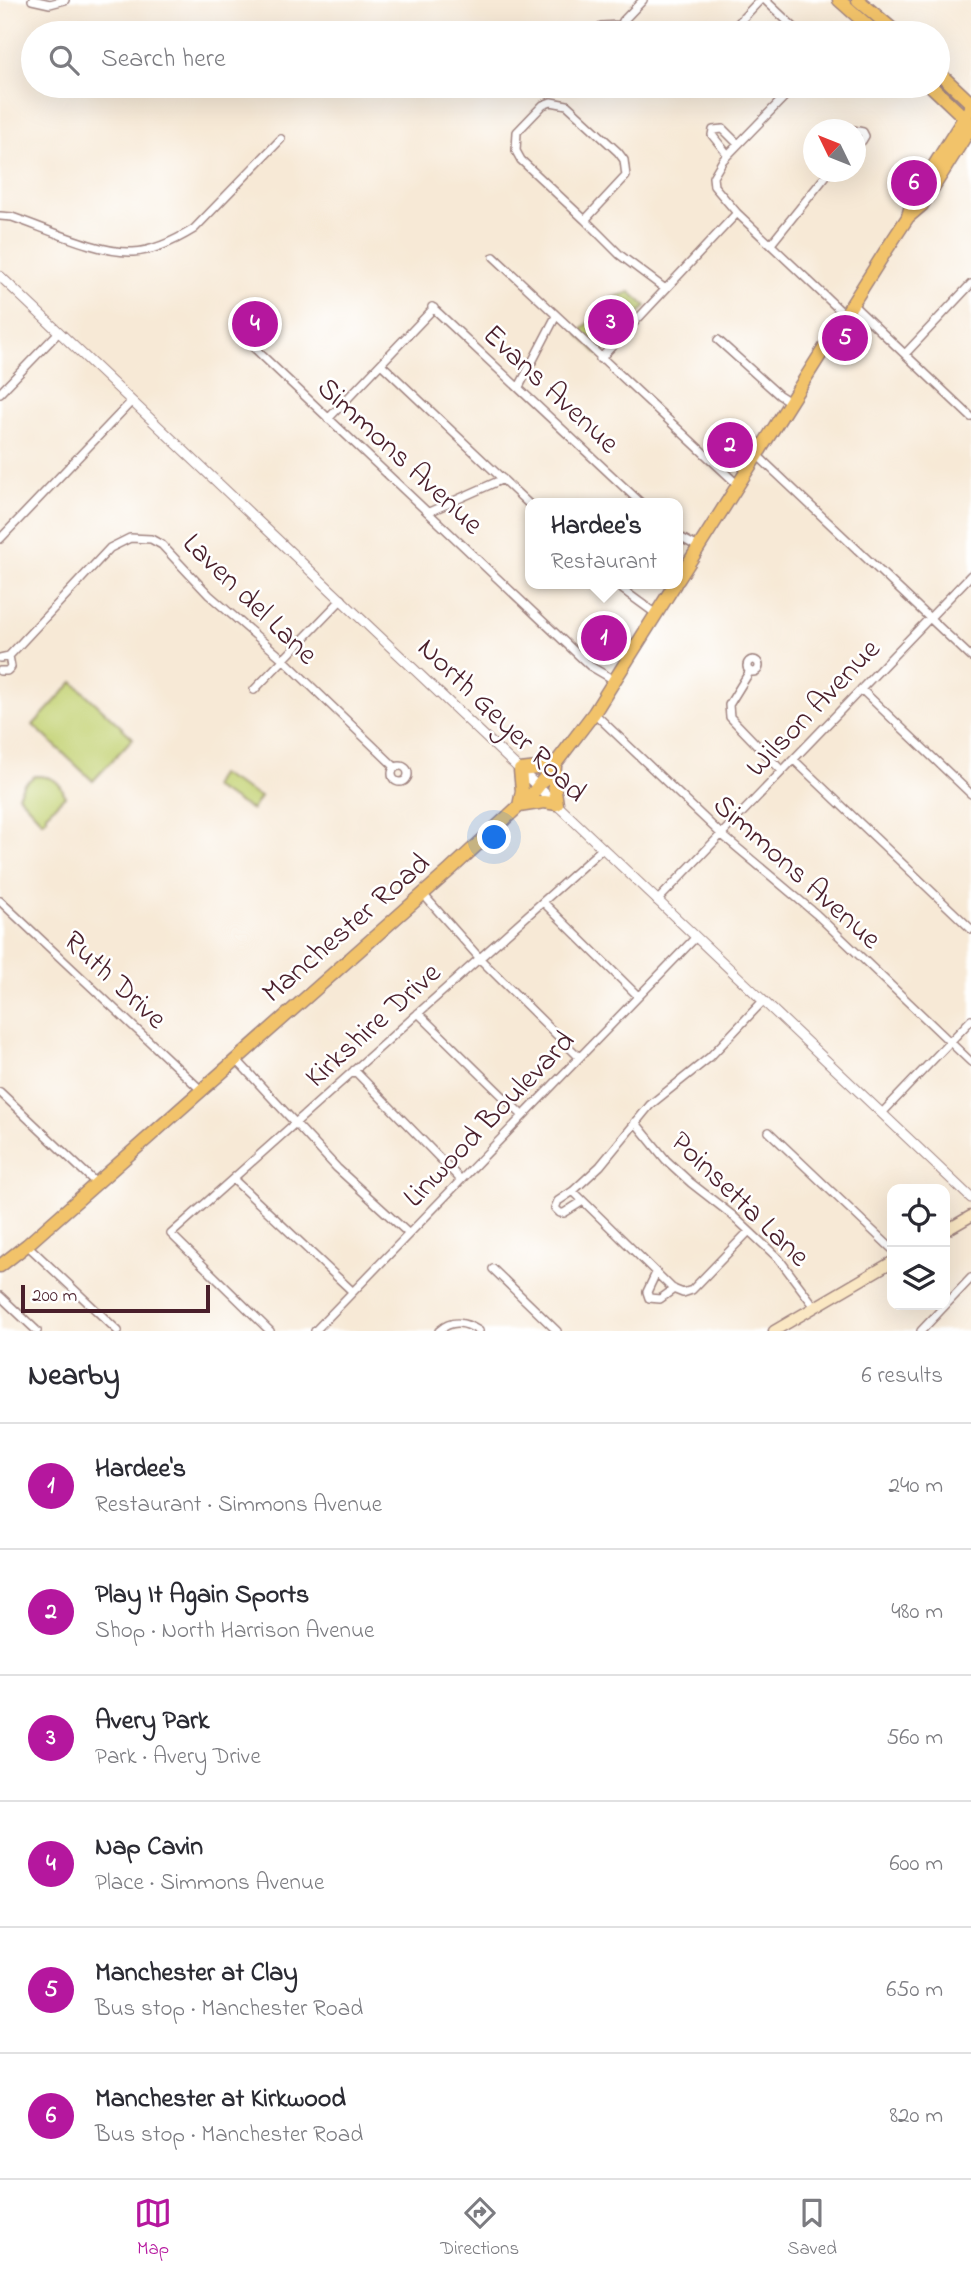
<!DOCTYPE html>
<html lang="en">
<head>
<meta charset="utf-8">
<style>
	:root { --surface:#fff; --page:#f7f7f7; --text:#2b2b33; --muted:#7c7c81; --line:#e1e1e2; --accent:#b5179e }
	body { margin:0; font-family:"Indie Flower",sans-serif; background:var(--page); color:var(--text) }
	.controls { position:absolute; right:21px; bottom:21px; display:grid; overflow:hidden; border-radius:14px; box-shadow:0 7px 28px #0002 }
	.controls button { width:63px; height:63px; display:grid; place-items:center; padding:0; border:0; border-bottom:2px solid var(--line); background:var(--surface); color:var(--text); font:35px sans-serif }
	.compass { position:absolute; left:803px; top:119px; width:63px; height:63px; border-radius:50%; background:var(--surface); box-shadow:0 7px 28px #0002; rotate:313deg }
	.scale { position:absolute; left:21px; bottom:18px; width:189px; box-sizing:border-box; padding-left:7px; border:4px solid #4a1f2b; border-top:0; font-size:19px; line-height:24px; white-space:nowrap; color:#4a1f2b; -webkit-text-stroke:5px #fff; paint-order:stroke }
	.you { position:absolute; left:495px; top:838px; width:24px; height:24px; margin:-18px; border:5px solid #fff; border-radius:50%; background:#1a73e8; box-shadow:0 0 0 10px #1a73e833 }
	.badge { display:grid; place-items:center; width:46px; height:46px; border-radius:50%; background:var(--accent); color:#fff; font-size:23px; font-weight:700 }
	.pin { position:absolute; translate:-50% -50%; border:4px solid #fff; box-shadow:0 2px 7px #0006 }
	.popup { position:absolute; left:525px; top:498px; width:158px; height:91px; box-sizing:border-box; display:grid; place-content:center; border-radius:14px; background:var(--surface); filter:drop-shadow(0 2px 5px #0005); font-size:23px; white-space:nowrap; color:var(--muted) }
	.popup b { font-size:26px; color:var(--text) }
	.popup::after { content:''; position:absolute; left:50%; top:100%; margin-left:-14px; border:14px solid transparent; border-top-color:var(--surface) }
	.list { margin:0; padding:0; list-style:none }
	h2 { display:flex; justify-content:space-between; align-items:center; height:91px; margin:0; padding:0 28px; font-size:30px }
	h2 small { font-size:23px; font-weight:400; color:var(--muted) }
	.list li { display:grid; grid-template-columns:46px 1fr auto; gap:21px; align-items:center; box-sizing:border-box; height:126px; padding:0 28px; border-top:2px solid var(--line) }
	.list b { display:block; font-size:26px; white-space:nowrap }
	.list p { margin:0; font-size:23px; white-space:nowrap; color:var(--muted) }
	.list em { font-size:23px; font-style:normal; color:var(--muted) }
	.icon { flex:none; width:38px; height:38px; fill:none; stroke:currentColor; stroke-width:2; stroke-linecap:round; stroke-linejoin:round }
	.map { position:relative; flex:none; width:971px; height:1331px; overflow:hidden }
	.search { position:absolute; background:var(--surface); box-shadow:0 7px 28px #0002; left:21px; right:21px; top:21px; height:77px; display:flex; align-items:center; gap:18px; box-sizing:border-box; padding:0 24px; border-radius:38px; color:var(--muted); font-size:26px }
	.sheet { height:847px; background:var(--surface) }
	nav { display:flex; justify-content:space-around; align-items:center; box-sizing:border-box; height:98px; border-top:2px solid var(--line); background:var(--surface); font-size:19px; color:var(--muted) }
	nav a { display:grid; justify-items:center; gap:4px }
	nav .on { color:var(--accent) }
	.map>svg:first-child { display:block }
	.grass { fill:#c4d376; stroke:#877950; stroke-width:2 }
	.park { fill:url(#park-tufts); stroke:#877950; stroke-width:2 }
	.lines { fill:none; stroke-linecap:round; stroke-linejoin:round }
	.minor-casing { stroke:#a08480; stroke-width:10 }
	.tertiary-casing { stroke:#a08480; stroke-width:11 }
	.secondary-casing { stroke:#a08480; stroke-width:13 }
	.primary-casing { stroke:#a08480; stroke-width:15 }
	.minor { stroke:#fff; stroke-width:7 }
	.tertiary { stroke:#fff; stroke-width:9 }
	.secondary { stroke:#fae7c3; stroke-width:10 }
	.primary { stroke:#f2c36a; stroke-width:12 }
	.labels { text-anchor:middle; stroke-width:5; stroke-linejoin:round; paint-order:stroke }
	.street-label { font-size:30px; fill:#4a1f2b; stroke:#fff }
</style>
</head>
<body>
<div class="map">
<svg width="971" height="1331" viewBox="0 0 971 1331">
	<defs>
		<pattern id="park-tufts" width="24" height="20" patternUnits="userSpaceOnUse" patternTransform="scale(1.75)"><rect width="24" height="20" fill="#c4d376"/><path d="M3 7l-1-3M5 7V3M7 7l1-3M15 17l-1-3M17 17v-4M19 17l1-3" fill="none" stroke="#aab566"/></pattern>
	</defs>
	<rect width="100%" height="100%" fill="#fff"/>
	<filter id="ink" filterUnits="userSpaceOnUse"><feTurbulence type="fractalNoise" baseFrequency=".0143" numOctaves="2"/><feDisplacementMap in="SourceGraphic" scale="14" xChannelSelector="R" yChannelSelector="G"/><feConvolveMatrix kernelMatrix="1 2 1 2 8 2 1 2 1" color-interpolation-filters="sRGB"/></filter>
	<filter id="wash" filterUnits="userSpaceOnUse"><feTurbulence type="fractalNoise" baseFrequency=".00686" numOctaves="4" result="noise"/><feDisplacementMap in="SourceGraphic" scale="28" xChannelSelector="R" yChannelSelector="G"/><feGaussianBlur stdDeviation="1.57" result="paint"/><feColorMatrix in="noise" values="0 0 0 0 0 0 0 0 0 0 0 0 0 0 0 0 0 1.4 0 .05"/><feComposite in="paint" operator="in"/></filter>
	<g filter="url(#wash)">
		<rect width="100%" height="100%" fill="#f7e9d6"/>
		<path class="grass" d="M73 682 133 738 93 781 33 725Z
			M219 774 260 797 252 810 212 787Z
			M35 776C51 776 60 780 65 796L46 814V819L42 821 18 795 24 784Z"/>
		<path class="park" d="M630 292 646 306 600 356 578 334 612 298Z"/>
	</g>
	<g filter="url(#ink)">
		<g class="lines">
			<defs>
				<path id="minor" d="M32 0 50 4 65 0
					M765 0 800 33
					M602 33 601 26 621 25
					M618 33 623 21 643 0
					M729 33 760 0
					M795 86 723 160 713 177 714 186 737 213 845 315
					M551 102 567 105 618 152 624 160 626 176 585 220 521 160 516 151 517 132 543 105Z
					M853 130 863 132 865 136 862 141 856 144
					M728 155 712 135 713 130 723 129 738 144
					M0 216 12 217C45 228 100 254 133 252 155 251 176 240 194 229L281 139
					M585 220 620 255 664 288
					M771 244 829 172
					M494 257 738 485
					M852 304 971 417
					M432 307 641 503
					M718 340 779 395 790 402
					M251 345 590 666 614 680
					M905 354 971 284
					M600 359 737 213
					M381 364 530 505
					M519 387 556 316
					M0 393 58 333
					M328 419 434 308
					M757 455 971 657
					M429 512 503 479
					M678 536 698 547
					M0 539 131 402
					M615 584 656 614
					M0 658 9 656 110 548 130 538 151 539 162 545 209 595 283 659 395 767
					M747 666a6 6 0 1 1 12 0a6 6 0 1 1-12 0Z
					M0 671H7L11 667 9 656
					M750 671 729 705 730 717 782 771
					M861 689 971 794
					M254 690 342 599
					M594 713 721 834 816 914 971 1062
					M794 760 971 929
					M392 774a8 8 0 1 1 16 0a8 8 0 1 1-16 0Z
					M422 893 483 962 579 1057
					M0 901 201 1090
					M657 901 971 575
					M543 902 638 996
					M418 1013 522 1115
					M236 1059 337 1168 408 1233
					M354 1070 460 1179
					M0 1092 96 1183
					M882 1113 971 1020
					M635 1122 666 1160 691 1183 732 1215 779 1259 815 1307
					M769 1132 892 1249
					M233 1179 352 1291
					M573 1191 673 1289 683 1293 692 1290 749 1231
					M583 1201 564 1213H560L555 1208 558 1201 573 1191 600 1166 650 1105 710 1057 763 1001
					M27 1245 118 1331
					M493 1269 557 1331
					M656 1273 647 1292 649 1298 660 1299 674 1289
					M0 1296 37 1331
					M270 1331 171 1234 603 848
					M315 1331 696 937
					M439 1331C452 1319 465 1322 479 1331
					M921 1331 971 1278"/>
				<path id="tertiary" d="M0 276 971 1198"/>
				<path id="secondary" d="M945 1231 971 1216
					M774 1331 892 1262"/>
				<path id="primary" d="M839 0 876 33
					M858 0 897 33
					M938 72 971 103
					M931 86 969 122
					M908 216 913 199 971 107
					M678 580 885 252 908 217 922 205 971 127
					M519 806 544 802 557 804 554 784 555 766
					M519 806 522 791 520 770 555 766
					M0 1266 27 1245 450 870 533 793 594 713 675 584"/>
			</defs>
			<use href="#minor" class="minor-casing"/>
			<use href="#tertiary" class="tertiary-casing"/>
			<use href="#secondary" class="secondary-casing"/>
			<use href="#primary" class="primary-casing"/>
			<use href="#minor" class="minor"/>
			<use href="#tertiary" class="tertiary"/>
			<use href="#secondary" class="secondary"/>
			<use href="#primary" class="primary"/>
		</g>
	</g>
	<g class="labels">
		<g class="street-label">
			<text transform="translate(552 388) rotate(43)" y="10">Evans Avenue</text>
			<text transform="translate(401 455) rotate(43)" y="10">Simmons Avenue</text>
			<text transform="translate(251 598) rotate(44)" y="10">Laven del Lane</text>
			<text transform="translate(812 707) rotate(-46)" y="10">Wilson Avenue</text>
			<text transform="translate(503 719) rotate(44)" y="10">North Geyer Road</text>
			<text transform="translate(798 871) rotate(42)" y="10">Simmons Avenue</text>
			<text transform="translate(345 927) rotate(-41)" y="10">Manchester Road</text>
			<text transform="translate(116 979) rotate(43)" y="10">Ruth Drive</text>
			<text transform="translate(372 1024) rotate(-42)" y="10">Kirkshire Drive</text>
			<text transform="translate(488 1118) rotate(-46)" y="10">Linwood Boulevard</text>
			<text transform="translate(741 1198) rotate(44)" y="10">Poinsetta Lane</text>
		</g>
	</g>
</svg>
<div class="controls">
<button><svg class="icon" aria-label="locate" viewBox="0 0 24 24"><circle cx="12" cy="12" r="6"/><path d="M12 2v4M12 18v4M2 12h4M18 12h4"/></svg></button>
<button><svg class="icon" aria-label="layers" viewBox="0 0 24 24"><path d="M12 4l9 5-9 5-9-5zM3 14l9 5 9-5"/></svg></button>
</div>
<svg class="compass" viewBox="-18 -18 36 36"><path d="M0-13l5 13h-10z" fill="#e53935"/><path d="M0 13l5-13h-10z" fill="#7c7c81"/></svg>
<div class="scale">200 m</div>
<div class="you"></div>
<div class="pin badge" style="left:604px;top:638px">1</div>
<div class="popup"><b>Hardee's</b>Restaurant</div>
<div class="pin badge" style="left:730px;top:445px">2</div>
<div class="pin badge" style="left:611px;top:322px">3</div>
<div class="pin badge" style="left:255px;top:324px">4</div>
<div class="pin badge" style="left:845px;top:338px">5</div>
<div class="pin badge" style="left:914px;top:183px">6</div>
<div class="search"><svg class="icon" aria-label="search" viewBox="0 0 24 24"><circle cx="10" cy="10" r="6"/><path d="M15 15l6 6"/></svg>Search here</div>
</div>
<section class="sheet">
<h2>Nearby<small>6 results</small></h2>
<ul class="list">
<li><span class="badge">1</span><div><b>Hardee's</b><p>Restaurant · Simmons Avenue</p></div><em>240 m</em></li>
<li><span class="badge">2</span><div><b>Play It Again Sports</b><p>Shop · North Harrison Avenue</p></div><em>480 m</em></li>
<li><span class="badge">3</span><div><b>Avery Park</b><p>Park · Avery Drive</p></div><em>560 m</em></li>
<li><span class="badge">4</span><div><b>Nap Cavin</b><p>Place · Simmons Avenue</p></div><em>600 m</em></li>
<li><span class="badge">5</span><div><b>Manchester at Clay</b><p>Bus stop · Manchester Road</p></div><em>650 m</em></li>
<li><span class="badge">6</span><div><b>Manchester at Kirkwood</b><p>Bus stop · Manchester Road</p></div><em>820 m</em></li>
</ul>
</section>
<nav>
<a class="on"><svg class="icon" aria-label="map" viewBox="0 0 24 24"><path d="M3 6l6-2 6 2 6-2v14l-6 2-6-2-6 2zM9 4v14M15 6v14"/></svg>Map</a>
<a><svg class="icon" aria-label="directions" viewBox="0 0 24 24"><path d="M12 3l9 9-9 9-9-9zM9 14v-3h6M13 9l2 2-2 2"/></svg>Directions</a>
<a><svg class="icon" aria-label="saved" viewBox="0 0 24 24"><path d="M7 4h10v16l-5-4-5 4z"/></svg>Saved</a>
</nav>
</body>
</html>
